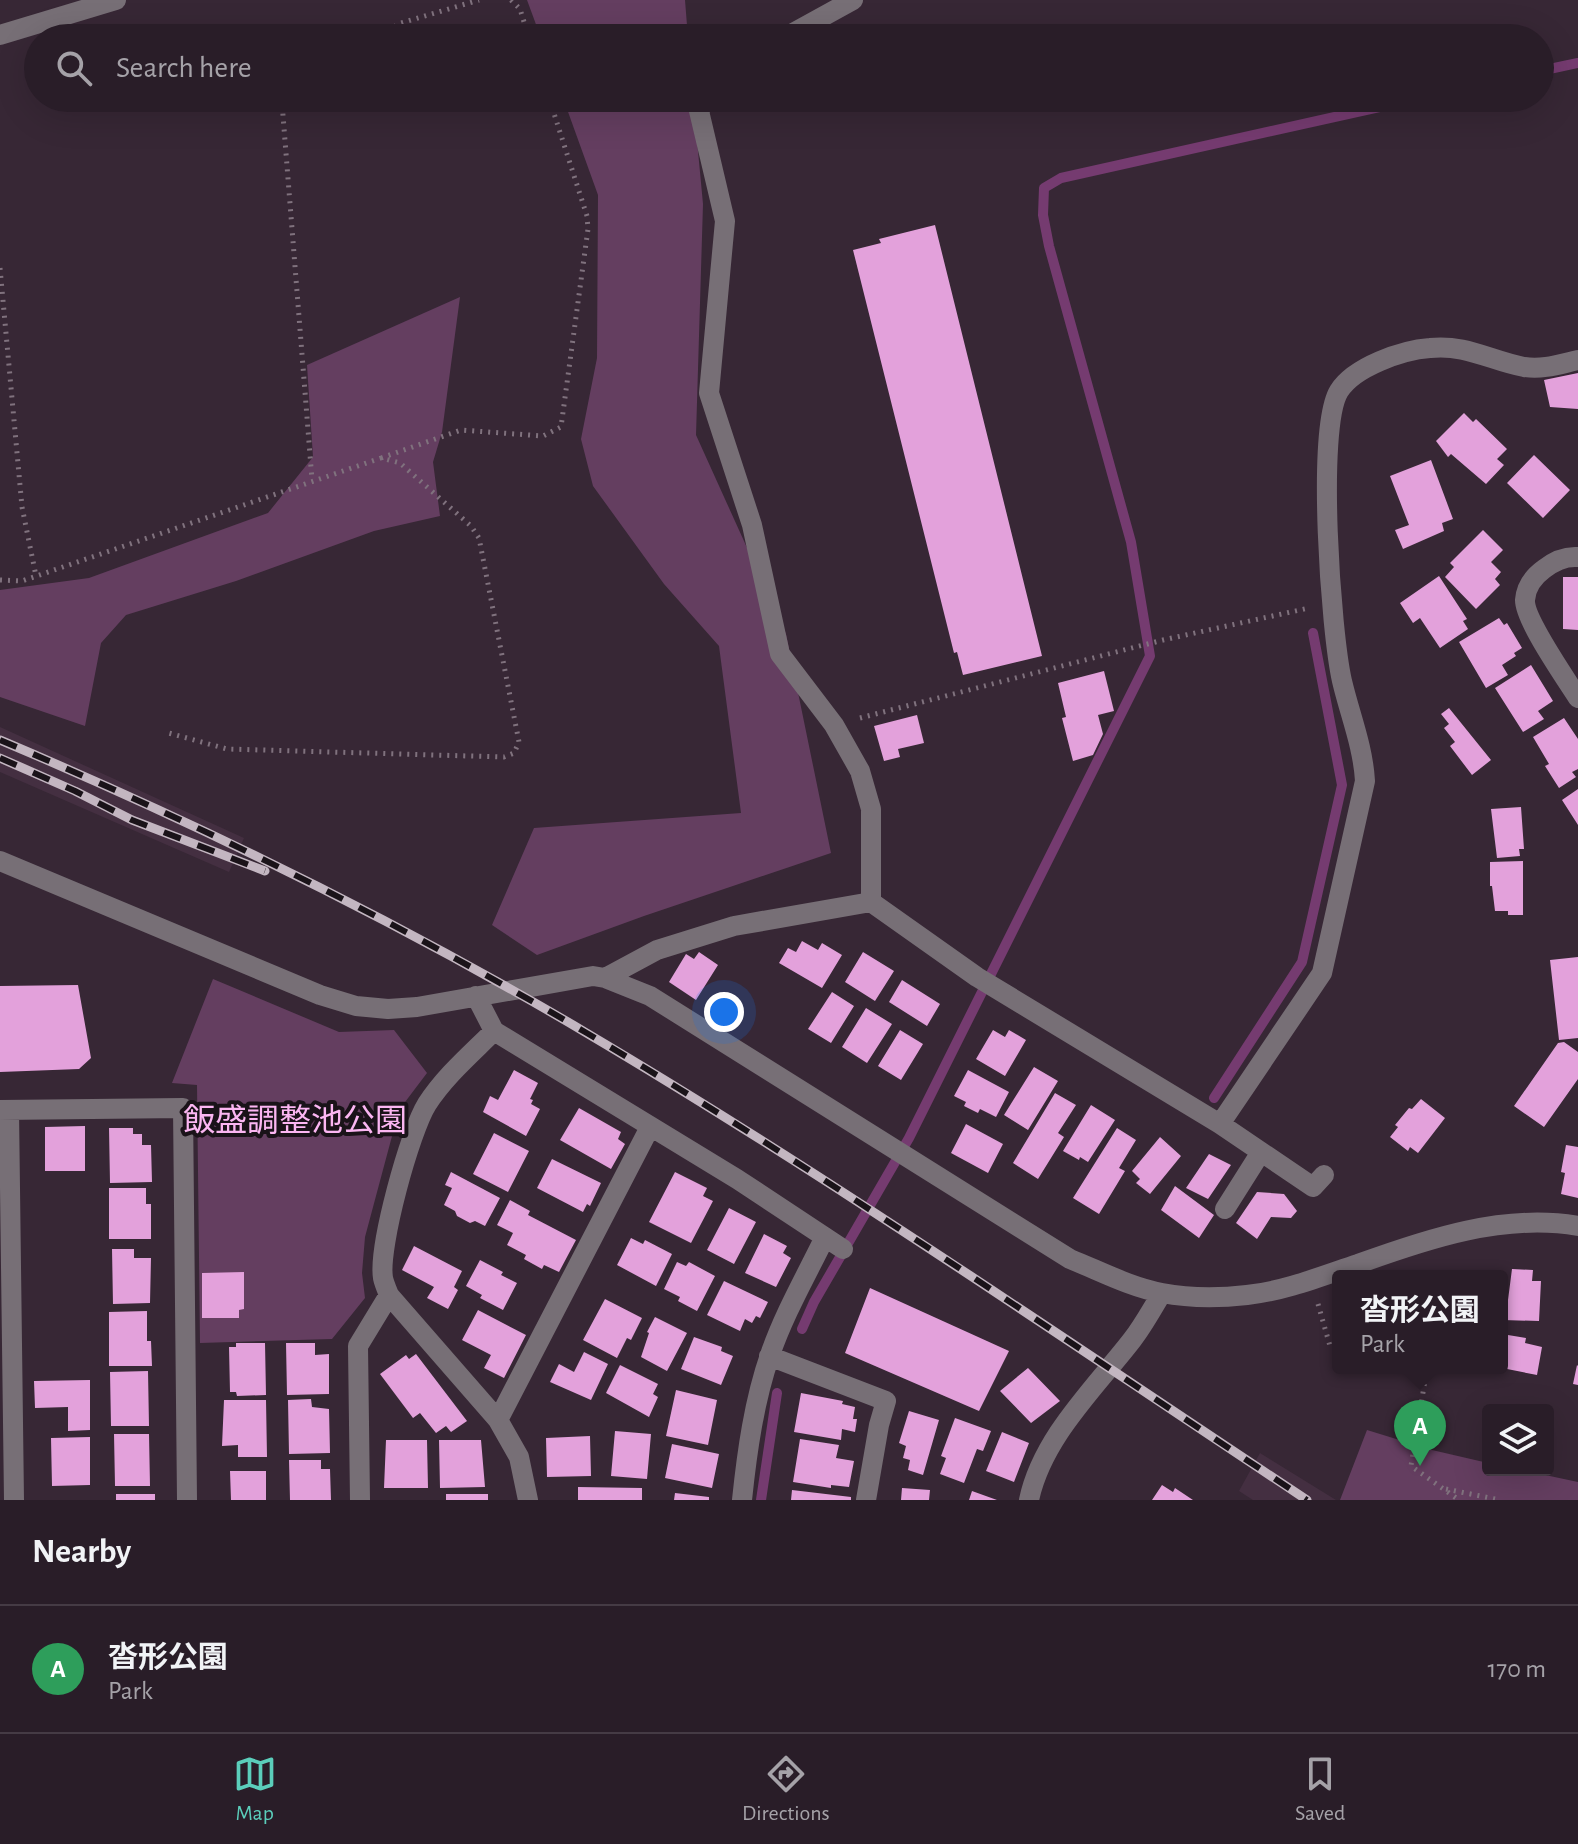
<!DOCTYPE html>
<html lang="en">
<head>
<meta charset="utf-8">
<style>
	:root { --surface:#291d28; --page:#312630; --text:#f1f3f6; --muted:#a5a2a8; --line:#453b45; --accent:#5bcebb }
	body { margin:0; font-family:"Alegreya Sans","Noto Sans JP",sans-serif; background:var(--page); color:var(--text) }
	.controls { position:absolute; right:24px; bottom:24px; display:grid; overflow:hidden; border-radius:8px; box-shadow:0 8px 32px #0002 }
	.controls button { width:72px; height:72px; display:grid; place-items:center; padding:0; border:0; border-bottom:2px solid var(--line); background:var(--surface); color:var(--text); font:40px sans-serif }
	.you { position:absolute; left:724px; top:1012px; width:28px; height:28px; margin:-20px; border:6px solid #fff; border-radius:50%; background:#1a73e8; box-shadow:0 0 0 12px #1a73e833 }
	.badge { display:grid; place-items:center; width:52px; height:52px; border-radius:50%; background:var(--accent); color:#fff; font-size:26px; font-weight:700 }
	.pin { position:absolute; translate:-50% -66px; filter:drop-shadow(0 2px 4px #0008) }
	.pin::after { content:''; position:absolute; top:42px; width:28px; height:24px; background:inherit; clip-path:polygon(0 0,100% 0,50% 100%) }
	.popup { position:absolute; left:1332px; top:1270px; width:176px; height:104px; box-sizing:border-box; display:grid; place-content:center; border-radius:8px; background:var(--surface); filter:drop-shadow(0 2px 6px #0005); font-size:26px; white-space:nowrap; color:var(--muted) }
	.popup b { font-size:30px; color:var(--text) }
	.popup::after { content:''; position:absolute; left:50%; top:100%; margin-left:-16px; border:16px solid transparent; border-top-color:var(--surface) }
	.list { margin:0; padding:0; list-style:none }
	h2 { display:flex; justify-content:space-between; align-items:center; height:104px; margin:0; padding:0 32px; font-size:34px }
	h2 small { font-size:26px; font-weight:400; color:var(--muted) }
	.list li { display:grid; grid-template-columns:52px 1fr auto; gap:24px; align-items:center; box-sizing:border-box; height:128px; padding:0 32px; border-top:2px solid var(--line) }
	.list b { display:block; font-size:30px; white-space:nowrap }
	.list p { margin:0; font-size:26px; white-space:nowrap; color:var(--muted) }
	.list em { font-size:26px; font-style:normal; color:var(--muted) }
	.icon { flex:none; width:44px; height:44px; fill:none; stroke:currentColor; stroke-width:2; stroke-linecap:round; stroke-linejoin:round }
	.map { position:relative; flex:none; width:1578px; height:1500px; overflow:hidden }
	.search { position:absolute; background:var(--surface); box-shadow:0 8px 32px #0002; left:24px; right:24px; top:24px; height:88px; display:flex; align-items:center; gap:20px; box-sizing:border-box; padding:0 28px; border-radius:44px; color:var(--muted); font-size:30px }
	.sheet { height:232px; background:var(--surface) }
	nav { display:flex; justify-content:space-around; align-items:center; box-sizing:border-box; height:112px; border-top:2px solid var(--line); background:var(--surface); font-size:22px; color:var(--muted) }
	nav a { display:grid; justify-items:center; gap:4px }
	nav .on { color:var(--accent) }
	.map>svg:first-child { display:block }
	.built { fill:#442f41 }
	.green { fill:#643e60 }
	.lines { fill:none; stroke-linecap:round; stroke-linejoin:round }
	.stream { stroke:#753b70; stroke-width:10 }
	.building { fill:#e3a1db }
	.path { stroke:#80727e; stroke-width:5; stroke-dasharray:2 6; stroke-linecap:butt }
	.street { stroke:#776f76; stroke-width:20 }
	.rail-casing { stroke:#c3b6c1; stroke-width:9 }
	.rail { stroke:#1a1319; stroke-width:6; stroke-dasharray:18; stroke-linecap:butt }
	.labels { text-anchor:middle; stroke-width:8; stroke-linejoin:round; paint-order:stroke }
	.park-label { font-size:32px; fill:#fbb6f2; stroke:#1a1319 }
</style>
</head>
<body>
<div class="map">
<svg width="1578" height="1500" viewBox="0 0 1578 1500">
	<rect width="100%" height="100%" fill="#372735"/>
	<path class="built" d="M0 727 244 838 229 872 0 772Z
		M1260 1453 1336 1500H1253L1239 1491Z"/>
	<path class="green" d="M527 0H685L688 38H541Z
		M563 98H693L703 204 696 435 786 634 831 853 644 916 537 955 492 925 534 828 741 813 719 646 664 584 593 486 581 439 597 358 598 195Z
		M460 297 442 432 433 462 440 516 374 531 236 581 126 615 101 643 85 726 0 697V590L89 578 268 513 313 457 307 365Z
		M213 979 339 1032 394 1030 427 1073 399 1110 365 1237 362 1273 365 1298 332 1339 200 1343 197 1085 172 1083Z
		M1367 1430 1432 1450 1488 1463V1470H1522L1578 1482V1500H1340Z"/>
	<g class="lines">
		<path class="stream" d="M1540 71 1578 63
			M1214 1098 1302 962 1342 785 1313 633
			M802 1329 814 1302 909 1138 1150 656 1131 542 1049 246 1043 215 1044 188 1061 178 1420 98
			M761 1500 777 1393"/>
	</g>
	<path class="building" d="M935 225 1042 656 963 675 957 652 954 653 853 250 881 243 879 239Z
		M1578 373V409L1550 407 1544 380Z
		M1464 413 1473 422 1476 419 1507 449 1497 459 1504 465 1486 484 1451 454 1448 457 1436 441Z
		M1534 455 1570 490 1543 518 1507 483Z
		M1431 460 1453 519 1442 523 1444 531 1403 549 1395 530 1409 525 1390 476Z
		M1483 530 1503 550 1491 562 1501 572 1495 579 1500 585 1476 609 1445 577 1454 567 1450 563Z
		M1439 576 1467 619 1463 621 1468 629 1440 648 1420 618 1413 623 1400 603Z
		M1563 577H1578V630L1563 629Z
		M1499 618 1504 625 1507 623 1522 648 1514 653 1516 656 1502 665 1508 675 1486 688 1459 642Z
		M1531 665 1553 701 1538 711 1544 719 1523 732 1495 688Z
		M1104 671 1114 711 1098 715 1103 734 1093 755 1073 761 1062 718 1066 717 1058 683Z
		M1449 708 1491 760 1472 775 1450 746 1455 742 1444 728 1449 724 1441 714Z
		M917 715 924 743 898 749 900 757 884 761 874 726Z
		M1564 718 1578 739V769L1572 772 1576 777 1559 788 1545 766 1549 764 1533 737Z
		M1578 789V825L1562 800Z
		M1521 807 1524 849H1519L1520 856 1497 858 1491 809Z
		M1523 861V915H1508V911H1495L1492 886H1490V862Z
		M802 941 818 950 822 943 842 955 822 988 779 963 788 948 796 952Z
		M699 952 718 965 696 1000 669 982 686 954 694 959Z
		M863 952 894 971 875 1001 845 982Z
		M1578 957V1038L1559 1040 1550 960Z
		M902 980 940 1004 927 1026 889 1002Z
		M78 985 91 1058 79 1069 0 1072V986Z
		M832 992 854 1006 831 1043 808 1029Z
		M866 1008 892 1024 867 1063 842 1047Z
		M900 1030 923 1044 901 1080 878 1066Z
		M993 1030 1005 1037 1009 1030 1026 1040 1005 1076 976 1059Z
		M1564 1042 1578 1052V1079L1544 1127 1514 1106 1558 1043Z
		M1034 1067 1058 1081 1028 1130 1004 1115Z
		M514 1070 538 1083 530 1099 533 1100 531 1104 540 1109 526 1136 483 1112 490 1096 498 1100Z
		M968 1070 1009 1092 996 1117 980 1109 978 1113 964 1106 966 1102 954 1096Z
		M1055 1093 1076 1105 1058 1133 1064 1137 1038 1179 1013 1163Z
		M1421 1099 1445 1118 1418 1153 1410 1147 1408 1151 1390 1137 1398 1127 1395 1125 1409 1108 1412 1109Z
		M1091 1105 1115 1120 1088 1162 1080 1157 1079 1160 1063 1151Z
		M579 1108 621 1132 618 1139 625 1144 611 1169 560 1140Z
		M966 1124 1003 1144 988 1173 951 1153Z
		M85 1126V1171H45V1127Z
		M109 1128H133V1134H142V1145H151L152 1182 110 1183Z
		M1117 1128 1136 1140 1119 1168 1125 1171 1099 1214 1073 1198Z
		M494 1133 529 1151 508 1192 473 1174Z
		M1160 1137 1181 1156 1150 1194 1136 1183 1140 1179 1132 1171Z
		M1566 1145 1578 1147V1198L1561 1194 1565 1173 1561 1172Z
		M1209 1154 1231 1165 1208 1199 1186 1188Z
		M552 1159 601 1183 590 1206 587 1204 583 1212 537 1188Z
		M451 1172 500 1198 485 1226 475 1221 470 1223 457 1216 455 1211 444 1205 452 1188 445 1185Z
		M675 1172 707 1188 703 1196 713 1201 691 1243 649 1222Z
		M1175 1186 1214 1215 1199 1238 1161 1210Z
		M109 1188H146V1204H151V1239H109Z
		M1257 1192 1284 1194 1297 1211 1291 1218 1271 1217 1257 1239 1236 1223Z
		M510 1200 530 1211 528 1215 576 1240 559 1272 544 1265 542 1269 524 1259 526 1255 507 1245 513 1233 497 1225Z
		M729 1208 756 1222 734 1264 707 1250Z
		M764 1234 787 1246 783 1253 791 1258 776 1287 745 1273Z
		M631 1238 643 1244 645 1240 672 1254 656 1286 617 1265Z
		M414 1246 462 1271 454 1287 458 1290 448 1309 427 1298 434 1287 402 1270Z
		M112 1249H134V1258H151L150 1303 113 1304Z
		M480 1260 503 1272 501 1275 517 1283 503 1310 480 1298 482 1295 466 1286Z
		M677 1262 686 1266 689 1262 715 1276 697 1311 678 1301 680 1297 664 1289Z
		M1512 1269 1533 1270 1532 1281H1541L1539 1321 1503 1320 1504 1300H1508Z
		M244 1272V1309L239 1310V1318H202V1273Z
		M724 1281 768 1302 760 1318 756 1316 752 1323 745 1319 740 1331 707 1315Z
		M870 1288 1009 1351 979 1411 845 1353Z
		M605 1299 642 1318 631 1340 627 1338 617 1358 583 1340Z
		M478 1310 526 1335 504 1378 484 1368 491 1355 462 1340Z
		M147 1311V1341H151L152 1366H109V1312Z
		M655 1317 687 1333 667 1371 641 1357 649 1333 647 1332Z
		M1502 1334 1526 1338 1525 1343 1542 1347 1537 1375 1502 1368Z
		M694 1337 722 1347 721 1351 733 1356 721 1385 681 1369Z
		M236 1343H265L266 1395 237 1396 236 1392H230L229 1347H236Z
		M286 1343H315V1355L329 1354V1394L287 1395Z
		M584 1352 608 1364 591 1400 550 1382 559 1364 574 1372Z
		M416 1354 467 1421 451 1432 446 1426 436 1433 420 1413 413 1418 380 1374 406 1355 409 1359Z
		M620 1365 658 1384 653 1394 658 1397 649 1417 606 1393Z
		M1577 1365 1578 1366V1385L1573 1384Z
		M1028 1368 1060 1401 1031 1423 1000 1391Z
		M148 1371 149 1426H111L110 1372Z
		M90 1380V1430L68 1431V1407L35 1408 34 1381Z
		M676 1390 717 1400 708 1445 666 1436Z
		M801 1393 843 1401 842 1404 855 1407 853 1419H857L855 1432 842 1429 841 1440 794 1432Z
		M311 1399 312 1407 329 1409 330 1453 289 1454 288 1400Z
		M224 1400H266L267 1457H238V1445L222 1446Z
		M909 1411 939 1420 923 1475 908 1470 910 1460 903 1458 906 1446 899 1443Z
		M955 1418 991 1431 983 1451 977 1449 964 1483 940 1474 946 1458 941 1456Z
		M615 1431 651 1434 647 1479 611 1476Z
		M1002 1432 1029 1443 1014 1482 986 1471Z
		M114 1434H149L150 1486H115Z
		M590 1436 591 1476 547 1477 546 1438Z
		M90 1437V1485L52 1486 51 1438Z
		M800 1439 839 1445 836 1458 854 1461 849 1487 831 1485V1488L793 1482Z
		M386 1440H427L428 1488H384Z
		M439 1440H481L485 1487 440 1488Z
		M672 1444 719 1454 712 1488 665 1478Z
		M289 1460H321V1469H330L331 1500H290Z
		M230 1471H266V1500H231Z
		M1162 1485 1173 1492 1175 1488 1193 1500H1152Z
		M578 1487 642 1488V1500H578Z
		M902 1488 930 1490 929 1500H901Z
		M792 1490 851 1497V1500H791Z
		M972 1491 997 1500H969Z
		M675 1493 709 1497V1500H674Z
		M116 1494H155V1500H116Z
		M446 1494H488V1500H446Z"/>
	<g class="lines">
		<path class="path" d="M511 0 520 9 529 38
			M373 38 401 23 479 0
			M284 98 282 103 312 480
			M0 268 22 507 36 576
			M381 458 461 430 543 436 561 427 588 229 587 216 549 98
			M0 580 22 581 381 458 400 463 471 526 479 538 519 742 514 753 504 757 227 749 165 732
			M860 718 1163 640 1309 608
			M1318 1304 1330 1346 1338 1348
			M1427 1368 1411 1466 1459 1500
			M1446 1489 1500 1500"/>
		<path class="street" d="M0 35 116 0
			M784 38 853 0
			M707 98 699 111 725 221 709 393 752 525 780 654 834 725 860 771 871 809V902
			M1578 557C1565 556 1554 561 1544 569 1533 577 1526 586 1525 600 1524 619 1566 679 1578 698
			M0 861 320 995 356 1006 388 1009 417 1007 593 976 605 978 650 996 1070 1259C1100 1271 1130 1287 1162 1293 1188 1298 1221 1298 1247 1295 1285 1291 1322 1276 1358 1264 1427 1239 1504 1213 1578 1226
			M605 978 657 950 734 926 871 902 977 977 1220 1124 1322 973 1365 781C1363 746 1350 715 1342 681 1331 633 1316 428 1339 391 1354 367 1402 350 1430 348 1466 344 1491 361 1524 367 1543 370 1560 364 1578 360
			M476 996 494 1031C471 1054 445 1076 427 1104 410 1131 378 1247 383 1278 384 1283 387 1290 389 1295L498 1420 519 1457 528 1500
			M494 1031 737 1179 843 1249
			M0 1110 183 1108 187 1500
			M9 1110 14 1500
			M1220 1124 1313 1187 1324 1175
			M1225 1209 1261 1152
			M769 1356 886 1401 879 1425 866 1500
			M498 1420 650 1127
			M360 1500 358 1346 389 1295
			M742 1500C747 1452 754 1401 770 1355 784 1314 806 1276 825 1237
			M1029 1500C1042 1438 1094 1389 1132 1340 1143 1326 1152 1309 1162 1293"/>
		<defs>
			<path id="rail" d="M0 740C201 825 397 921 585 1032 832 1178 1068 1342 1307 1500
				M0 758 75 791 132 820 265 871"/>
		</defs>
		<use href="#rail" class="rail-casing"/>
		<use href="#rail" class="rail"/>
	</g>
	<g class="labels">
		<g class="park-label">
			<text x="295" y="1131">飯盛調整池公園</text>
		</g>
	</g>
</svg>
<div class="controls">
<button><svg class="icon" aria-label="layers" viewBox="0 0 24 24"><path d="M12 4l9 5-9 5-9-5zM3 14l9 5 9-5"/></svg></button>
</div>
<div class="you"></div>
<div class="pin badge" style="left:1420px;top:1466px;background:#2e9e5b">A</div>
<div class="popup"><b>沓形公園</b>Park</div>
<div class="search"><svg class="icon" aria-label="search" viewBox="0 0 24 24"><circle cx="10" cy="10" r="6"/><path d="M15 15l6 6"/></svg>Search here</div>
</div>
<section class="sheet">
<h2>Nearby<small></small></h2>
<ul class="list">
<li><span class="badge" style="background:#2e9e5b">A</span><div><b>沓形公園</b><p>Park</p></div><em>170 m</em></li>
</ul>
</section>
<nav>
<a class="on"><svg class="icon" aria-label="map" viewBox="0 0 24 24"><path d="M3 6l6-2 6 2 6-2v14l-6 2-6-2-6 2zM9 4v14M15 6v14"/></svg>Map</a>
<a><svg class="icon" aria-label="directions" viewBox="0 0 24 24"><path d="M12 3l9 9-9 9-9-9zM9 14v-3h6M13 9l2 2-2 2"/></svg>Directions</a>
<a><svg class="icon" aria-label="saved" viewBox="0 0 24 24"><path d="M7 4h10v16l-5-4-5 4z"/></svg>Saved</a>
</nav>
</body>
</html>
